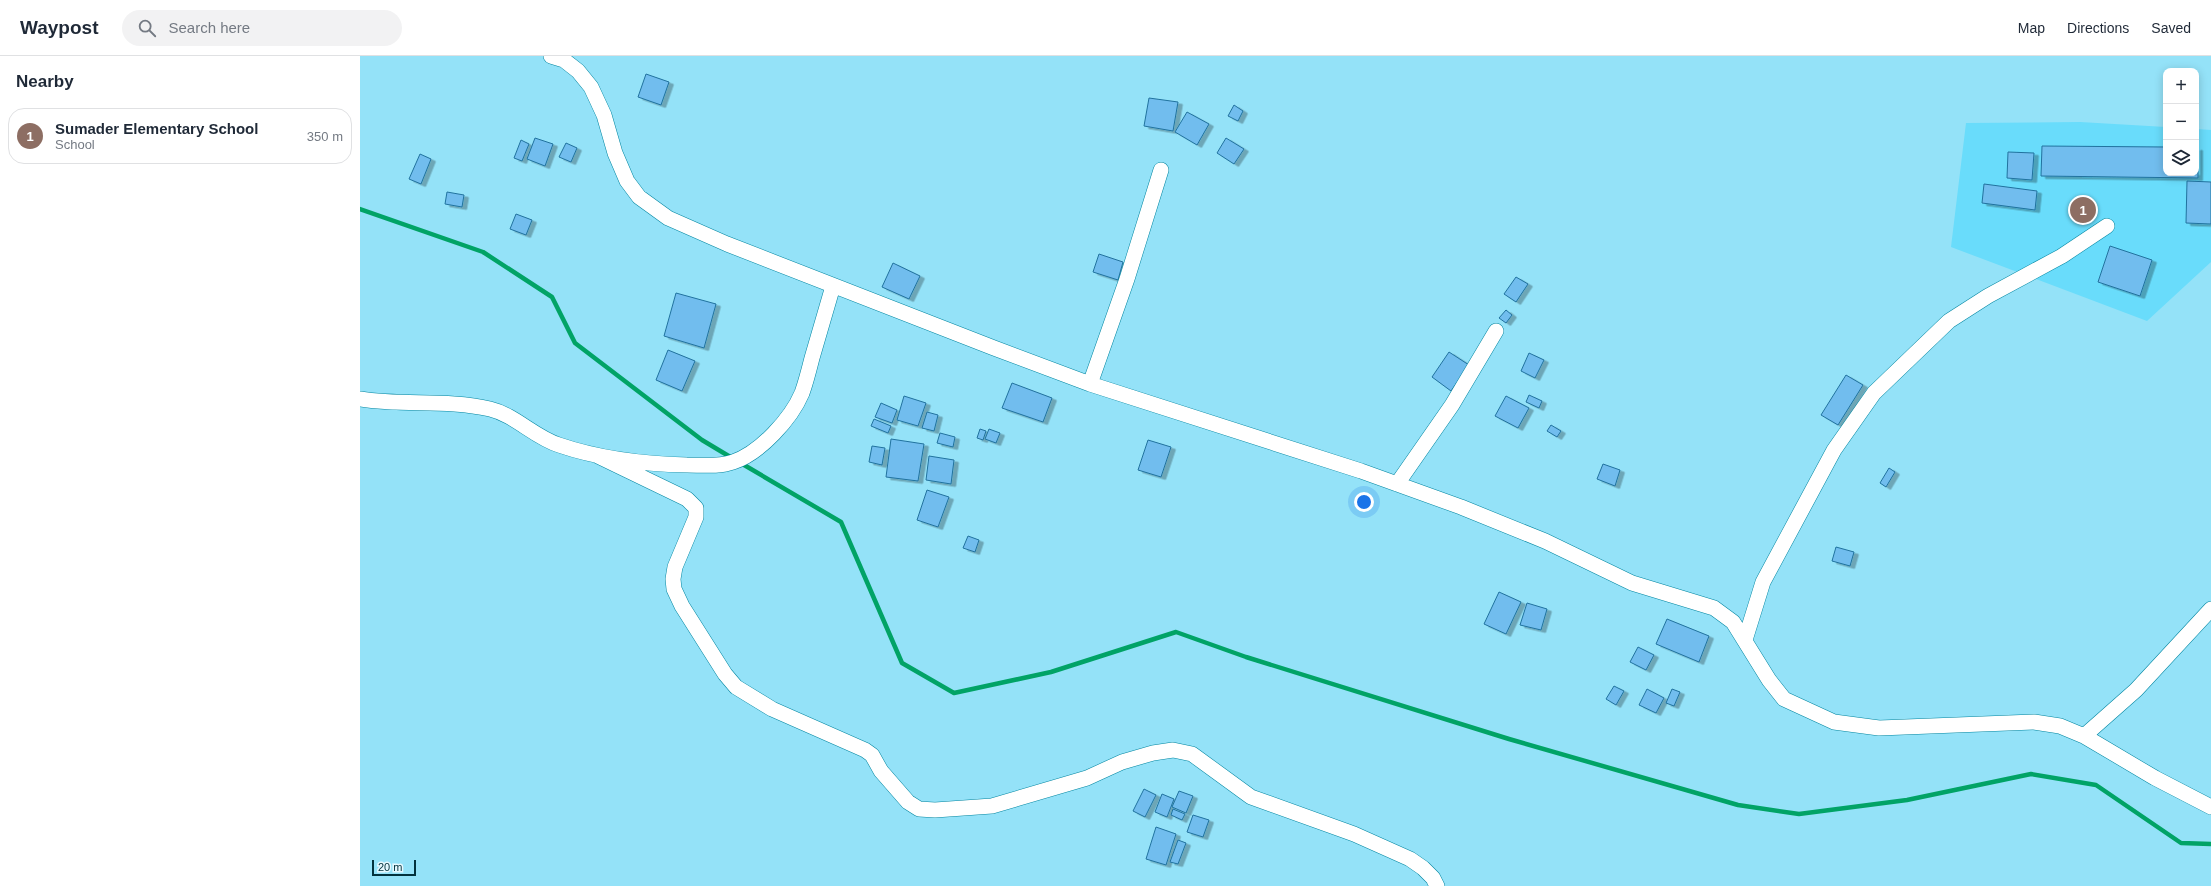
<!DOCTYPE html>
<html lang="en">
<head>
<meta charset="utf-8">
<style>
	:root { --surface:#fff; --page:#f2f2f3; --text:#1f2937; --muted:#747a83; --line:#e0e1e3; --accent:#d14a19 }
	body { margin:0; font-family:Helvetica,sans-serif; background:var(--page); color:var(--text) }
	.controls { position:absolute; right:12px; top:12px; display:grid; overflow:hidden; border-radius:8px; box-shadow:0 2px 10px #0003 }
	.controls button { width:36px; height:36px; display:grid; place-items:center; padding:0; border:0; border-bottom:1px solid var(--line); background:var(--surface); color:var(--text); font:20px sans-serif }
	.scale { position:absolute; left:12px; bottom:10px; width:44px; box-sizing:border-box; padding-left:4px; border:2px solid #02323d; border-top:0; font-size:11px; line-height:14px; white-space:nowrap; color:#02323d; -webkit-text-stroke:3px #e6f8fe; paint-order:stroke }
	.you { position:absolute; left:1004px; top:446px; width:14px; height:14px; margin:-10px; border:3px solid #fff; border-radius:50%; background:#1a73e8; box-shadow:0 0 0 6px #1a73e833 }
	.badge { display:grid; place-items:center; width:26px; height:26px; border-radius:50%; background:var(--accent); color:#fff; font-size:13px; font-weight:700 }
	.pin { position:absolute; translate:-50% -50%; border:2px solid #fff; box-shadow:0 1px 4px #0006 }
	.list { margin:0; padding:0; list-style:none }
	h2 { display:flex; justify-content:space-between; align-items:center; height:52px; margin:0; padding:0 16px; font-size:17px }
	h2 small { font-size:13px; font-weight:400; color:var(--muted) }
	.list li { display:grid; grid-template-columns:26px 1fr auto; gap:12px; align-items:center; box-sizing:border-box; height:56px; margin:0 8px 8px; padding:0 8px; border:1px solid var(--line); border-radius:16px }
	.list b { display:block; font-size:15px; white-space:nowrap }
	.list p { margin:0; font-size:13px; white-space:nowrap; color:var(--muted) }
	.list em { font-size:13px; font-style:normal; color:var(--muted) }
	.icon { flex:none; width:22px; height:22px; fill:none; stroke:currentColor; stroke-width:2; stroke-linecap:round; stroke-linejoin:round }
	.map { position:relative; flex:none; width:1851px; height:830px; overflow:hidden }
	header { display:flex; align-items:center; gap:24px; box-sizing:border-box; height:56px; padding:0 20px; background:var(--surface); border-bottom:1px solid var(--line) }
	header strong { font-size:19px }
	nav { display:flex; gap:22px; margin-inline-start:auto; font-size:14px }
	.search { width:280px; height:36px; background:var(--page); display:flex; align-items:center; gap:10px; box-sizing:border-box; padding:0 14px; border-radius:22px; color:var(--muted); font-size:15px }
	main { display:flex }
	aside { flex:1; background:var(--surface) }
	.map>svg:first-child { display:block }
	.built { fill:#69dcfb }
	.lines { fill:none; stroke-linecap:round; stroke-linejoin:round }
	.stream { stroke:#01a366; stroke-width:4.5 }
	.building { fill:#71bdee; stroke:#21729e; filter:url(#shadow) }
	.minor-casing { stroke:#0286a1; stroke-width:16 }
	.minor { stroke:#fff; stroke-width:15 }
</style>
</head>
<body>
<header>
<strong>Waypost</strong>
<div class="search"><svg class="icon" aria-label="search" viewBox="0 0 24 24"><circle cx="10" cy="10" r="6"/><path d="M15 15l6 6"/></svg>Search here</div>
<nav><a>Map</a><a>Directions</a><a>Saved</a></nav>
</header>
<main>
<aside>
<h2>Nearby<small></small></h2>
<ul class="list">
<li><span class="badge" style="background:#8d6e63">1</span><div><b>Sumader Elementary School</b><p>School</p></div><em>350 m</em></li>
</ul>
</aside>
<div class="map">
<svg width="1851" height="830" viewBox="0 0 1851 830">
	<defs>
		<filter id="shadow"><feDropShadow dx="4.5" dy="2.5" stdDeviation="0" flood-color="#0004"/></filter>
	</defs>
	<rect width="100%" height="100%" fill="#94e2f8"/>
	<path class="built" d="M1720 66 1806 71V117H1836V73L1851 74V206L1787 265 1591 191 1606 67Z"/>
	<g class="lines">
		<path class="stream" d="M0 153 123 196 192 241 215 287 342 384 372 402
			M379 406 481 466 542 607 594 637 691 616 816 576 886 601 1149 683 1378 749 1439 758 1547 744 1671 718 1736 729 1821 787 1851 788"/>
	</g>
	<path class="building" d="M286 18 309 26 301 49 278 41Z
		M789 42 818 46 813 75 784 70Z
		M874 49 883 55 878 65 868 60Z
		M827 56 849 68 837 89 815 76Z
		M175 82 193 88 185 110 167 103Z
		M866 82 884 93 874 108 857 97Z
		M161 84 169 88 162 105 154 102Z
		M206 87 217 92 211 106 199 101Z
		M1682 90 1806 91V117H1836V92H1838V122L1681 120Z
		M1648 96 1674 97 1672 124 1647 122Z
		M60 98 71 103 61 128 49 123Z
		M1827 125 1851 126V168L1826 167Z
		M1624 128 1677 135 1675 154 1622 147Z
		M87 136 104 139 102 151 85 148Z
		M156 158 172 164 166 179 150 173Z
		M1750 190 1792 204 1780 240 1738 226Z
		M739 198 763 206 758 224 733 216Z
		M533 207 560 220 549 243 522 231Z
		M1156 221 1168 228 1156 246 1144 238Z
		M316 237 356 248 344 292 304 280Z
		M1146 254 1152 259 1146 267 1139 262Z
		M308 294 335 305 322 335 296 324Z
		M1089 296 1109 309 1091 335 1072 321Z
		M1169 297 1184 304 1175 322 1161 315Z
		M1486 319 1503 329 1478 369 1461 359Z
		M652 327 692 342 683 366 642 352Z
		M1169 339 1182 345 1179 352 1166 346Z
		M544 340 566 347 558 370 537 364Z
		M1146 340 1169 352 1158 372 1135 360Z
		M521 347 537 354 532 367 515 361Z
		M567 356 578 359 574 375 562 372Z
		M514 363 531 370 528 377 511 370Z
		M1191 369 1201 375 1197 381 1187 375Z
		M620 373 626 375 623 384 617 382Z
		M629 373 640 377 636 387 625 383Z
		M580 377 595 381 593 391 577 387Z
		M531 383 564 388 558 425 526 421Z
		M788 384 811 391 801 421 778 414Z
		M512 390 525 392 522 409 509 406Z
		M569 400 594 404 591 428 566 424Z
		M1243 408 1260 414 1255 430 1237 423Z
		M1529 412 1535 416 1526 431 1520 427Z
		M567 434 589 441 578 471 557 464Z
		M608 480 619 484 615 496 603 492Z
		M1476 491 1494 496 1490 510 1472 505Z
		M1139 536 1161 546 1146 578 1124 568Z
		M1167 547 1187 553 1181 574 1160 569Z
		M1307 563 1349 580 1339 606 1296 588Z
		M1278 591 1294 599 1286 614 1270 606Z
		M1254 630 1264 635 1256 649 1246 643Z
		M1287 633 1304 642 1296 657 1279 649Z
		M1312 633 1320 636 1314 650 1306 647Z
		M784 733 796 739 785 761 773 755Z
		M819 735 833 740 826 757 812 751Z
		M802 738 814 743 807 761 795 756Z
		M813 753 825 758 822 764 811 759Z
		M833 759 849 764 843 781 827 776Z
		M796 771 816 778 806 809 786 803Z
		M818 784 826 787 818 808 810 806Z"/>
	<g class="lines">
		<defs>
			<path id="minor" d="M191 0 204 4 218 15 231 31 244 59 255 97 267 125 279 141 308 162 367 188 634 292 730 328 1001 415 1101 451 1185 485 1272 527 1354 552 1373 566 1409 624 1424 643 1474 666 1519 672 1674 666 1700 670 1724 680 1795 722 1851 751
				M730 328 767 223 801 114
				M0 343C43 350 87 343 130 353 155 359 174 381 199 389 240 403 284 408 327 409 342 409 359 411 373 406 400 397 431 363 442 337 446 326 449 314 452 302 459 278 466 254 473 230
				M238 400 327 443 336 452V461L315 511 313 523 314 533 322 550 365 618 376 631 412 653 505 694 512 699 521 715 548 746 559 753 575 754 632 750 727 722 762 706 793 697 813 694 832 698 891 741 994 778 1050 803 1063 812 1073 822 1077 830
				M1037 428 1092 349 1136 275
				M1385 584 1403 526 1474 394 1514 337 1589 265 1628 240 1702 200 1747 170
				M1724 680 1776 634 1851 553"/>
		</defs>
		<use href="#minor" class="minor-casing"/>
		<use href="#minor" class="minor"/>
	</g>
</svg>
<div class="controls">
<button>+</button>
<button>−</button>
<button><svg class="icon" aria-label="layers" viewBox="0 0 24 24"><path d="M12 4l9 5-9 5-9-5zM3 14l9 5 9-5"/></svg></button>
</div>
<div class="scale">20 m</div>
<div class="you"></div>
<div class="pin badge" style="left:1723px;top:154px;background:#8d6e63">1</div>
</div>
</main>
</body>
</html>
